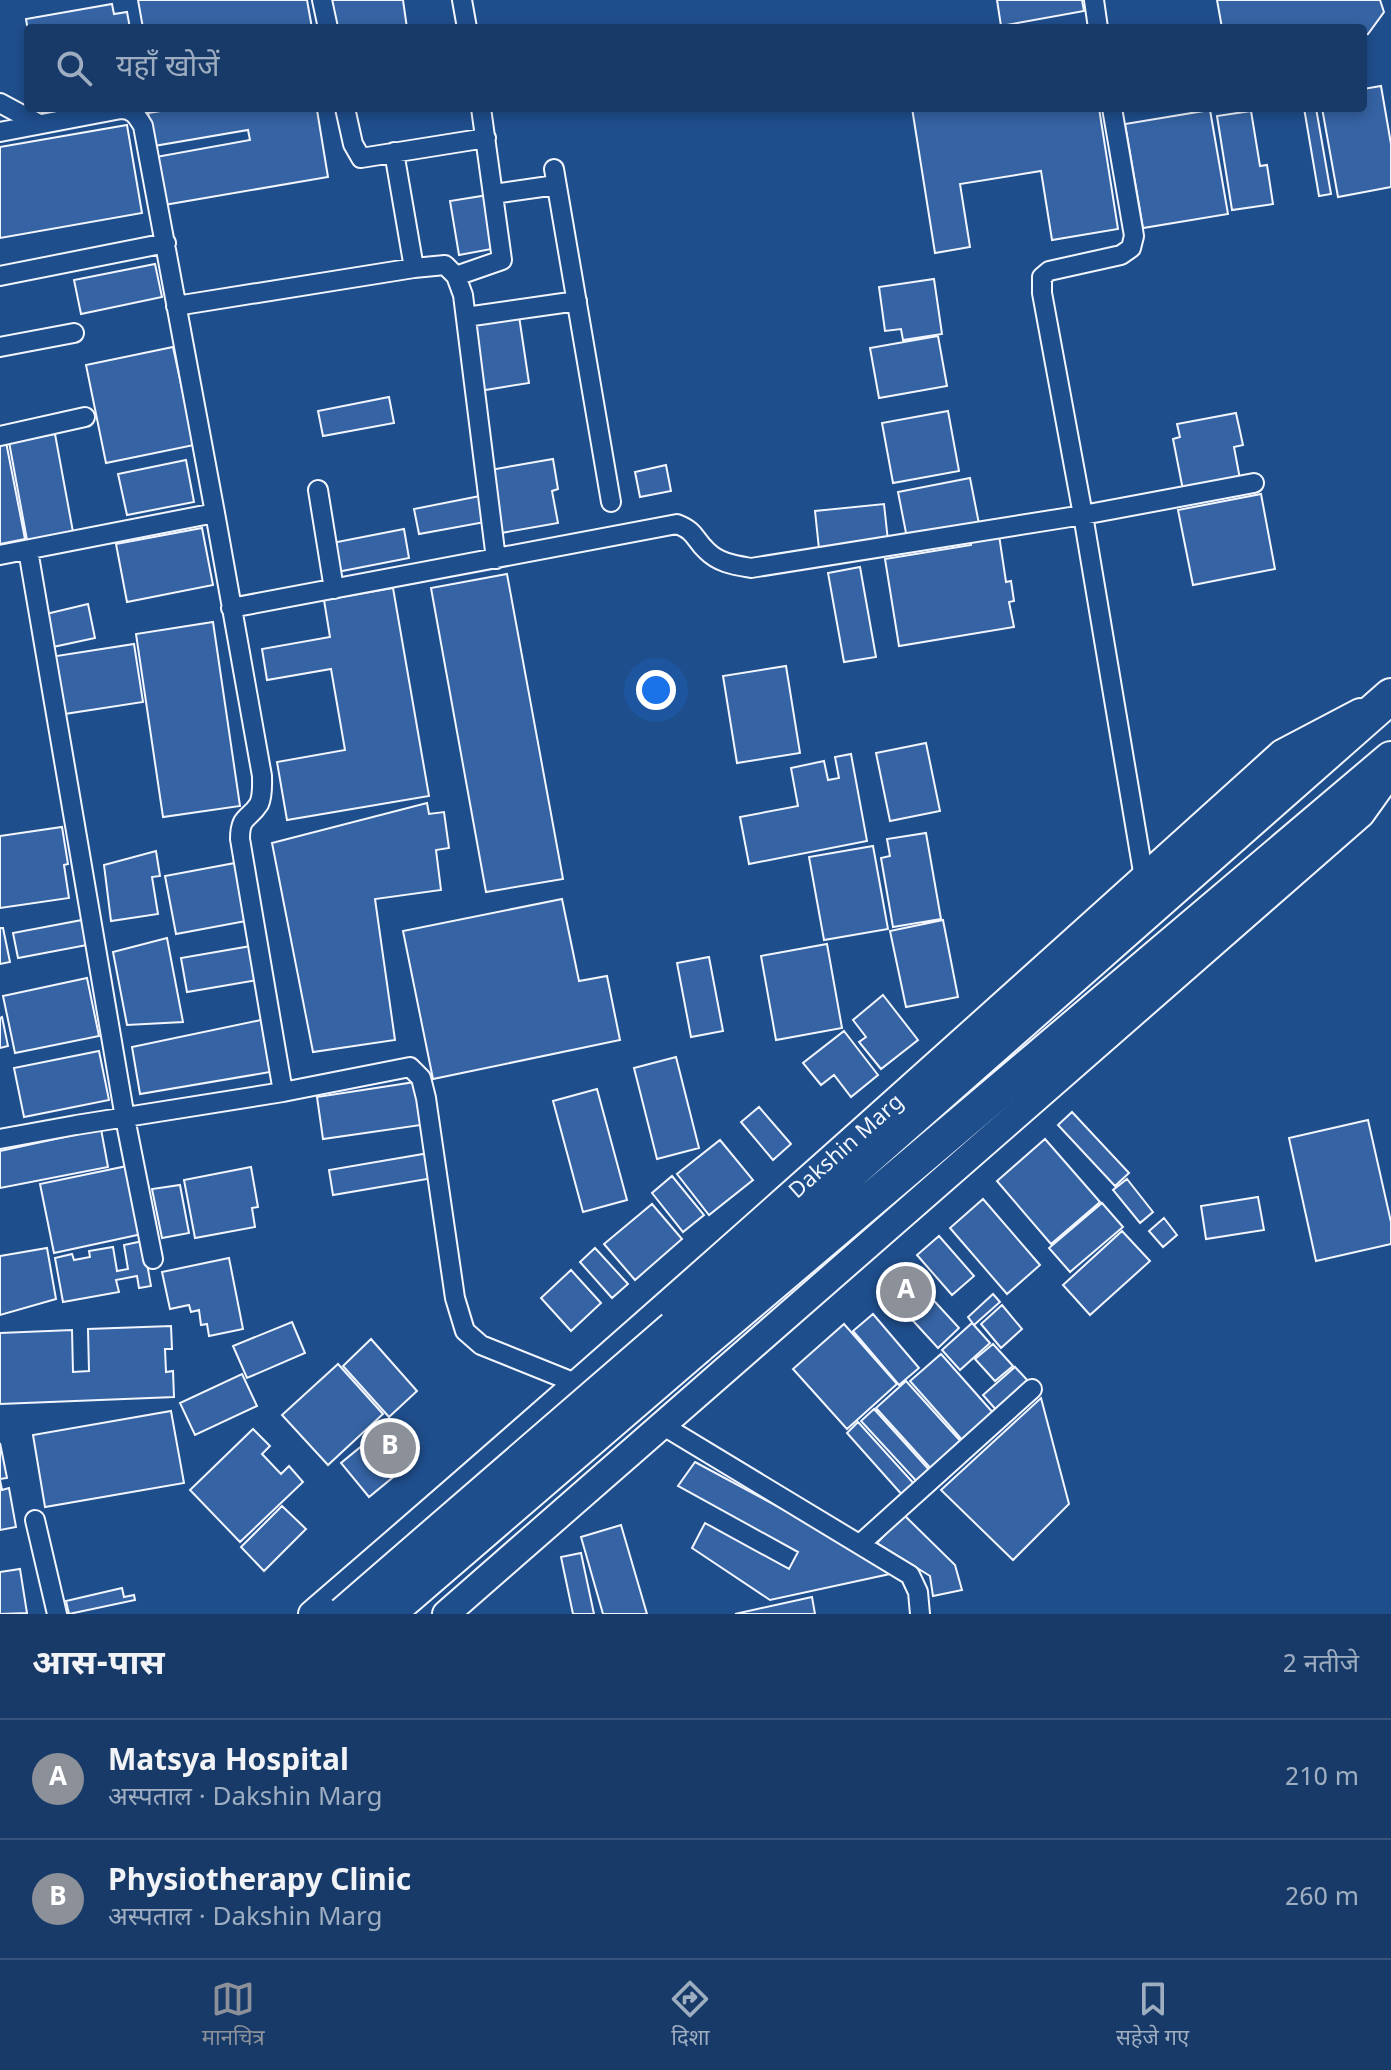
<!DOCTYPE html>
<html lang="hi">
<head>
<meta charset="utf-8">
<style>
	:root { --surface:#173a69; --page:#20416f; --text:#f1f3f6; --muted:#9eadc0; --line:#36547d; --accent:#8c9099 }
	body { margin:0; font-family:Georgia,"Noto Sans Devanagari",serif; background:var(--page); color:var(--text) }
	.you { position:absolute; left:656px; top:690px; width:28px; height:28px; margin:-20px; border:6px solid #fff; border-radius:50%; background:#1a73e8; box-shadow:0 0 0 12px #1a73e833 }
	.badge { display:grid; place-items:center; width:52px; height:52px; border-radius:50%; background:var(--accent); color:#fff; font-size:26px; font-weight:700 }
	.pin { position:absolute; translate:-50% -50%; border:4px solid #fff; box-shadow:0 2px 8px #0006 }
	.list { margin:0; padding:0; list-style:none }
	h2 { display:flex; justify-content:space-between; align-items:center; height:104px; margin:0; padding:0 32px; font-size:34px }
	h2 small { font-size:26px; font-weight:400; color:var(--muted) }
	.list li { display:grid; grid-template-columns:52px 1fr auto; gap:24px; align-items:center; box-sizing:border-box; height:120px; padding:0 32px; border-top:2px solid var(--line) }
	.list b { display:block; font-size:30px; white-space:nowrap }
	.list p { margin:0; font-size:26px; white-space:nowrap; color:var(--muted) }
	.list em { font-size:26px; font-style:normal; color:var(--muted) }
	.icon { flex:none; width:44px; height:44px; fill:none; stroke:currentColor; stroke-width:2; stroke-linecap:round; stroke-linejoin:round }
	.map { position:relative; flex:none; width:1391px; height:1614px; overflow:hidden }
	.search { position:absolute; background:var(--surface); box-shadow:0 4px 12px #0003; left:24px; right:24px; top:24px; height:88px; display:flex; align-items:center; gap:20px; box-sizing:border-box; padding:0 28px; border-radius:8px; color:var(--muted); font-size:30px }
	.sheet { height:344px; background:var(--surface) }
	nav { display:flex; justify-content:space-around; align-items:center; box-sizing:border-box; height:112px; border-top:2px solid var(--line); background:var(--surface); font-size:22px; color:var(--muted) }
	nav a { display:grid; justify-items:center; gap:4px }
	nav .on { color:var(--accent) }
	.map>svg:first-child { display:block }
	.building { fill:#3563a3; stroke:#f2f6ff; stroke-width:2 }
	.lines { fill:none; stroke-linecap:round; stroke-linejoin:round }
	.street-casing { stroke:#f2f6ff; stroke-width:22 }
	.secondary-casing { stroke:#f2f6ff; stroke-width:30 }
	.highway-casing { stroke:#f2f6ff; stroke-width:38 }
	.street { stroke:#1f4e8c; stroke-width:18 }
	.secondary { stroke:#1f4e8c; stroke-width:26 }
	.highway { stroke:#1f4e8c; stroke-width:34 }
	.highway-bridge-casing { stroke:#f2f6ff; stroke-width:38; stroke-linecap:butt }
	.highway-bridge { stroke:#1f4e8c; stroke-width:34 }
	.labels { text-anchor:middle; stroke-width:6; stroke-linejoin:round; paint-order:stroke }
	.street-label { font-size:22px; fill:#f2f6ff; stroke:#1f4e8c }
</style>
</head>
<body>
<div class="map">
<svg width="1391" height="1614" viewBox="0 0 1391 1614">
	<rect width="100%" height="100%" fill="#1f4e8c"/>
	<path class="building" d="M138 0H307L312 28H143Z
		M327 0H403L407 28H332Z
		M997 0H1082L1084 11 1001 26Z
		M1217 0H1380L1384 12 1368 34 1363 35V28H1222Z
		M112 4 114 14 127 12 130 28H28V31L26 19Z
		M1381 86 1391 144V187L1338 197 1322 108H1363V89Z
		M41 108H73L42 113Z
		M180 108H326L317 110 328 177 164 205 156 157 250 140 248 130 154 146 148 113Z
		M912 108H1099L1118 229 1052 240 1041 171 960 184 970 247 935 253Z
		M1304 108H1316L1331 194 1319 196Z
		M1210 110 1228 214 1143 228 1125 124Z
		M1251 111 1260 166 1267 165 1273 204 1232 210 1217 116Z
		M127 125 142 213 0 238V147Z
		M488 195 497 248 459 255 450 201Z
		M155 264 162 297 81 314 74 280Z
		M934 279 942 334 903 340 901 329 885 331 879 287Z
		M519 316 529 383 479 391 469 324Z
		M938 336 947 386 879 398 870 348Z
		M173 347 194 445 106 463 86 365Z
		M389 397 394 423 323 436 318 411Z
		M948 411 959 471 893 483 882 423Z
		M1236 413 1243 445 1234 447 1240 479 1183 490 1173 439 1180 437 1177 424Z
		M55 434 73 532 27 540 9 442Z
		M6 442 25 539 0 544V443Z
		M553 459 558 489 552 491 558 523 501 533 490 470Z
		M186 460 194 502 127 515 118 474Z
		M666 465 671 491 640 497 635 472Z
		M970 478 980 529 908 543 898 492Z
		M1261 494 1275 569 1193 585 1178 510Z
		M480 496 485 522 419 534 414 509Z
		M884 504 888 541 819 549 815 511Z
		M202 528 213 585 127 602 116 544Z
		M404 529 409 558 337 572 332 543Z
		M999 535 1006 582 1011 581 1014 601 1009 602 1014 627 899 646 885 559 971 545 970 540Z
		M860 567 876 657 844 662 828 573Z
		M507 574 563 879 486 892 431 588Z
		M393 588 429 796 287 820 277 762 345 750 331 669 267 680 262 649 330 637 324 600Z
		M88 604 95 638 53 647 46 614Z
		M213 622 240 806 163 817 136 634Z
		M134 644 143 702 58 715 50 657Z
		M786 666 800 753 737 763 723 676Z
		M926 743 940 811 890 821 876 753Z
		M851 754 867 841 749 864 740 817 798 806 791 768 824 761 828 780 839 778 835 757Z
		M427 803 429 814 444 812 449 848 436 850 441 890 375 899 395 1040 313 1052 272 843Z
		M62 827 68 864 64 865 69 898 0 908V836Z
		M926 833 941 919 893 927 881 858 890 856 887 839Z
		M873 846 888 929 824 940 809 857Z
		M156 851 160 876 152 877 158 914 111 921 104 865Z
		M235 863 246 921 176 934 165 876Z
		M562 899 579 981 607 976 620 1040 433 1079 403 931Z
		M82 920 87 945 18 958 13 933Z
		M943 920 958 997 906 1007 890 931Z
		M0 928H3L10 962 0 964Z
		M167 938 183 1022 127 1025 113 952Z
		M827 944 842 1028 776 1040 761 956Z
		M251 946 257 980 187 992 181 958Z
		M709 957 723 1031 691 1037 677 963Z
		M87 978 99 1036 15 1053 3 996Z
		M883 995 918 1040 881 1069 859 1042 866 1037 853 1020Z
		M2 1017 8 1046 0 1048V1018Z
		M261 1020 270 1072 140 1094 132 1047Z
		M844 1031 878 1075 851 1097 834 1075 821 1085 803 1063Z
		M99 1051 109 1100 24 1117 14 1068Z
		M676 1057 699 1148 657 1159 634 1068Z
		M415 1082 421 1125 323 1139 317 1097Z
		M597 1089 627 1200 583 1212 553 1101Z
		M759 1107 791 1144 773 1160 741 1122Z
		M1072 1112 1129 1173 1115 1186 1058 1125Z
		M1368 1120 1391 1222V1244L1316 1261 1289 1138Z
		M101 1129 108 1167 0 1188V1151Z
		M1045 1139 1100 1202 1051 1244 997 1181Z
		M720 1140 753 1180 709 1215 677 1174Z
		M429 1153 433 1178 333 1195 329 1170Z
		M127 1166 142 1234 54 1253 40 1184Z
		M251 1167 258 1207 252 1208 255 1227 195 1238 184 1180Z
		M672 1176 704 1215 683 1232 652 1193Z
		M1127 1179 1153 1212 1140 1223 1113 1190Z
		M180 1185 189 1233 162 1238 152 1189Z
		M1258 1197 1264 1230 1206 1239 1201 1206Z
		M983 1199 1040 1265 1007 1294 950 1228Z
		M1102 1203 1123 1227 1070 1272 1049 1248Z
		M652 1204 682 1239 635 1280 604 1244Z
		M1164 1218 1177 1235 1163 1247 1149 1231Z
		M1122 1231 1150 1261 1090 1315 1063 1285Z
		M939 1236 974 1276 952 1295 917 1255Z
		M143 1241 151 1286 139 1288 137 1276 116 1280 119 1292 63 1302 55 1258 72 1254 74 1260 90 1257 89 1251 113 1247 117 1271 128 1269 124 1245Z
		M47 1248 56 1299 0 1315V1256Z
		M595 1248 628 1284 612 1298 580 1262Z
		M229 1258 243 1329 209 1336 207 1324 201 1325 199 1310 191 1312 189 1305 170 1309 162 1272Z
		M904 1268 959 1328 938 1348 883 1288Z
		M571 1270 601 1303 571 1331 541 1298Z
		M993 1294 1000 1302 974 1325 968 1317Z
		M1002 1305 1022 1329 1001 1348 981 1324Z
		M873 1314 919 1368 899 1385 853 1331Z
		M292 1322 305 1353 247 1378 233 1346Z
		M972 1323 990 1343 960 1370 942 1350Z
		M844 1324 897 1384 847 1429 793 1369Z
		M171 1326 172 1349H165L166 1372 173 1371 174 1397 0 1404V1333L72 1330 73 1372 89 1371 88 1329Z
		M371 1339 417 1391 389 1417 343 1366Z
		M993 1344 1013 1366 995 1381 975 1359Z
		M941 1354 995 1415 964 1442 910 1381Z
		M338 1364 383 1414 328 1465 282 1415Z
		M1015 1367 1030 1383 998 1412 983 1395Z
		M242 1374 257 1406 195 1435 180 1403Z
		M906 1381 964 1445 934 1472 876 1408Z
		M1041 1398 1069 1504 1013 1560 941 1490Z
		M874 1409 932 1473 920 1485 861 1421Z
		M171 1411 184 1483 45 1507 33 1435Z
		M858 1422 916 1486 904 1497 847 1433Z
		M386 1426 414 1460 369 1497 341 1463Z
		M253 1429 270 1446 262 1454 281 1474 289 1466 303 1482 240 1542 190 1490Z
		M0 1443 7 1478 0 1479Z
		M695 1462 899 1572 770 1600 692 1548 705 1523 789 1569 798 1552 678 1486Z
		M0 1480 2 1490 9 1488 16 1527 0 1530Z
		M282 1506 306 1529 264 1571 241 1547Z
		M904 1515 955 1565 962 1590 933 1596 930 1576 877 1543Z
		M621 1525 647 1614H603L581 1537Z
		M581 1553 594 1614H573L561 1557Z
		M20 1569 27 1613 0 1614V1572Z
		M122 1588 124 1597 134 1595 135 1600 69 1614 66 1601Z
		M812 1597 815 1614H735Z"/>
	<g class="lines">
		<defs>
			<path id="street" d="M322 0 328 28
				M462 0 467 28
				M1094 0 1098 28
				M0 103 39 124
				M345 108 353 144 361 158 486 138
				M1112 108 1134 236 1131 248 1121 255 1049 271 1042 277V293L1083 515 1144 878
				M0 132 121 109C133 109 137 116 143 126L215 513
				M394 152 414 268
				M554 169 611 502
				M494 194 556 185
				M0 276 166 243
				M456 276 502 260 481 108
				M176 306 414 268 445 265 456 276 463 295 496 559
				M466 317 577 301
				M0 347 74 333
				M0 436 85 417
				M318 490 334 589
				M28 550 125 1118 153 1259
				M0 555 215 513 262 776C262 785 263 795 259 804 249 820 240 815 240 839L283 1092
				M231 608 677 524C697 532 693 538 707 551 719 563 734 565 751 568L1083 515 1254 483
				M0 1139 76 1125 283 1092 410 1067 421 1078 426 1098 455 1298 465 1331 481 1345 578 1384
				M662 1425 910 1575 918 1592 920 1614
				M35 1520 57 1614
				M860 1544 1032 1389"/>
			<g id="secondary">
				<path id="s1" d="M312 1614C640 1332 961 1043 1282 753L1360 712"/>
				<path d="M446 1614 1361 814 1391 772"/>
			</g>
			<path id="highway" d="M674 1328 1391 696
				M697 1347 1391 759"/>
		</defs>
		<use href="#street" class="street-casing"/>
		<use href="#secondary" class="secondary-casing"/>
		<use href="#highway" class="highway-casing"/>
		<use href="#street" class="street"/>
		<use href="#secondary" class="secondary"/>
		<use href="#highway" class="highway"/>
		<defs>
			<path id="highway-bridge" d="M344 1614 674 1328
				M387 1614 697 1347"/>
		</defs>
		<use href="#highway-bridge" class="highway-bridge-casing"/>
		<use href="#highway-bridge" class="highway-bridge"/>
	</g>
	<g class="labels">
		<g class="street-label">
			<text dy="8" stroke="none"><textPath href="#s1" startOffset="710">Dakshin Marg</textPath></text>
		</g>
	</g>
</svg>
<div class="you"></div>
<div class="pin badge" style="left:906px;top:1292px">A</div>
<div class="pin badge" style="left:390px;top:1448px">B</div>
<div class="search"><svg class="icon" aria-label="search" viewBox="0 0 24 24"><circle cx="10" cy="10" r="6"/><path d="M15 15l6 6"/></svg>यहाँ खोजें</div>
</div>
<section class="sheet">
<h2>आस-पास<small>2 नतीजे</small></h2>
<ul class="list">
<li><span class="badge">A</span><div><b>Matsya Hospital</b><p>अस्पताल · Dakshin Marg</p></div><em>210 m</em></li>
<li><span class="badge">B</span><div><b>Physiotherapy Clinic</b><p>अस्पताल · Dakshin Marg</p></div><em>260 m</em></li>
</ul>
</section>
<nav>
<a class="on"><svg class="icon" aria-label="map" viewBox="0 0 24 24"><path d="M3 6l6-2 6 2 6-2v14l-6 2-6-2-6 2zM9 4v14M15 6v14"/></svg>मानचित्र</a>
<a><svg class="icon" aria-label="directions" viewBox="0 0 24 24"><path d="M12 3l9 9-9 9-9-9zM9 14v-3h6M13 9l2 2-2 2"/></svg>दिशा</a>
<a><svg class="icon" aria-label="saved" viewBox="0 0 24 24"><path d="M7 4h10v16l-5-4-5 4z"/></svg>सहेजे गए</a>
</nav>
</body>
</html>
